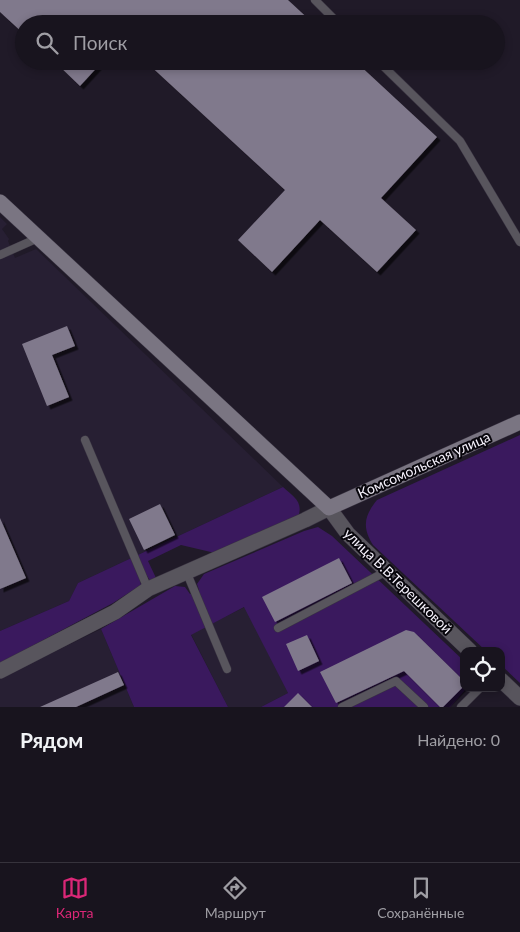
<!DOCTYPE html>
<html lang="ru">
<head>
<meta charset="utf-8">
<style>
	:root { --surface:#18141e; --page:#211d27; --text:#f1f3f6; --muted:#9f9ea4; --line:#36333c; --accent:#db2777 }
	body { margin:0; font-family:Lato,sans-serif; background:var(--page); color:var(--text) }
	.controls { position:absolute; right:15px; bottom:15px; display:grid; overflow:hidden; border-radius:10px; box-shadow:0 2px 8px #0003 }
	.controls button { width:45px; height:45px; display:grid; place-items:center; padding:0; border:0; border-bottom:1px solid var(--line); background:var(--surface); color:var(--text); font:25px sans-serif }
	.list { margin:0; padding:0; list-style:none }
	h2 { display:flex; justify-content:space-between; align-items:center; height:65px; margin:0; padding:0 20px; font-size:21px }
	h2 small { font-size:16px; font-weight:400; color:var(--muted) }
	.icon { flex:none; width:28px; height:28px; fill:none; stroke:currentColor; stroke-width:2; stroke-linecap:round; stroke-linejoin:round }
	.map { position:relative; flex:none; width:520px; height:707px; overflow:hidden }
	.search { position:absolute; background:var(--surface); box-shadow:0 2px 8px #0003; left:15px; right:15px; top:15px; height:55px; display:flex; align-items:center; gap:12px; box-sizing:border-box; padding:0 18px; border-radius:28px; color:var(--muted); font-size:19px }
	.sheet { height:155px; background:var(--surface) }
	nav { display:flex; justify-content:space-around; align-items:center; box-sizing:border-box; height:70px; border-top:1px solid var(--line); background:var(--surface); font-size:14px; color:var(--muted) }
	nav a { display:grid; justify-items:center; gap:2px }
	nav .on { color:var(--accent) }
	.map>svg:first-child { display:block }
	.built { fill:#271f33 }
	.green { fill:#3a195e }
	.building { fill:#80798c; filter:url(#shadow) }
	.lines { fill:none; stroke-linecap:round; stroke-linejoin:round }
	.service-casing { stroke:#3a3442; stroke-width:9 }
	.minor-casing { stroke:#3a3442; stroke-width:16 }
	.tertiary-casing { stroke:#3a3442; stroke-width:16 }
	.secondary-casing { stroke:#3a3442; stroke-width:16 }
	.service { stroke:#58555d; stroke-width:8 }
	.minor { stroke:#58555d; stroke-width:15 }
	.tertiary { stroke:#58555d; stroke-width:15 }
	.secondary { stroke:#7a7582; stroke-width:15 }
	.labels { text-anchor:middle; stroke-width:4; stroke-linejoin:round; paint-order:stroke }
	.street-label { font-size:14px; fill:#f7f3fd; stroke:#08060c }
</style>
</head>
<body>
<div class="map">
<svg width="520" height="707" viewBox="0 0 520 707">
	<defs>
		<filter id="shadow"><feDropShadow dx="3.5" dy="3.5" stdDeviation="0" flood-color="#0009"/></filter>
	</defs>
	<rect width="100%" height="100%" fill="#201a28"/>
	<path class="built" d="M0 217 7 224 2 229 9 239 8 241 15 258 36 249 283 487 78 583 69 601 0 631Z
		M245 607 288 693 261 707H228L191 634Z
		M101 629 134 707H0V678Z"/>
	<path class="green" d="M520 435V683L501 665V651H486L373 545C362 527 364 516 377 500Z
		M283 487C293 496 304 502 298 517L215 553 181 545 148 561 156 578 150 581 145 572 139 576 141 585 113 603 0 663V631L69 601 78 583Z
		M318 527 332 536 464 661V688H467L450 707H261L288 693 244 607 191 635 228 707H134L101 629 175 586 185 587 190 594 199 590 197 584 204 574 304 531Z"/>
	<path class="building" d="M0 0H288L314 24H24V34L0 12Z
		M54 61H103L80 86Z
		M145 61H355L437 137 381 198 416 230 377 272 320 220 272 272 238 240 285 190Z
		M67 326 75 346 52 355 69 397 47 406 22 344Z
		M160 504 175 535 144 550 129 519Z
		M0 518 26 578 0 589Z
		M339 558 352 583 275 622 262 597Z
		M406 630 414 632 464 681V686L443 707H440L404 671 336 703 320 672Z
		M307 635 319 661 298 671 286 644Z
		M118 672 124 685 76 707H40Z
		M298 693 312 707H284Z"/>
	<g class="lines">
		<defs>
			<path id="service" d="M315 0 339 24
				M378 61 460 141 520 242
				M0 255 38 238
				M85 440 148 589
				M186 571 227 669
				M278 628 387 571
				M342 707 396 681 424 707
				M461 707 480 688"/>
			<path id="minor" d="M0 671 115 612 148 589 305 520 329 508"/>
			<path id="tertiary" d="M329 508 348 534 470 651
				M501 680 520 698"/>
			<path id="secondary" d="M0 202 329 508 520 422"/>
		</defs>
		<use href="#service" class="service-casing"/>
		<use href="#minor" class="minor-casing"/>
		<use href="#tertiary" class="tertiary-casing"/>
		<use href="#secondary" class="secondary-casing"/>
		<use href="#service" class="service"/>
		<use href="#minor" class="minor"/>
		<use href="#tertiary" class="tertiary"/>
		<use href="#secondary" class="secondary"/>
	</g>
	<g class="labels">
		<g class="street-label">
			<text transform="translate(424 465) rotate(-24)" y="5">Комсомольская улица</text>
			<text transform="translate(398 581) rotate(44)" y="5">улица В.В.Терешковой</text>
		</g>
	</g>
</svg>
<div class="controls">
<button><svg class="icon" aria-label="locate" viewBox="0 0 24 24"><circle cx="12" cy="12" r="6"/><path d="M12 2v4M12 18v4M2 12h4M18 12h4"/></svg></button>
</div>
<div class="search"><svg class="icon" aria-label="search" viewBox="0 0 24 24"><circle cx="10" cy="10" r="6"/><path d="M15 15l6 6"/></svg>Поиск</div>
</div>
<section class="sheet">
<h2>Рядом<small>Найдено: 0</small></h2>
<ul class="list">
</ul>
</section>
<nav>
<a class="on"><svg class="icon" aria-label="map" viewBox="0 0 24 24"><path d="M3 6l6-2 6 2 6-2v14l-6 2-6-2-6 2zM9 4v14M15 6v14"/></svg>Карта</a>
<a><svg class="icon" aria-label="directions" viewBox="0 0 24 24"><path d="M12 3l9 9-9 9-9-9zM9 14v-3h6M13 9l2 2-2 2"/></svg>Маршрут</a>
<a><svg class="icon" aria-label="saved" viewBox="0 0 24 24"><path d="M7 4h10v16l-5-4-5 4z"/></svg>Сохранённые</a>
</nav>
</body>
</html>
